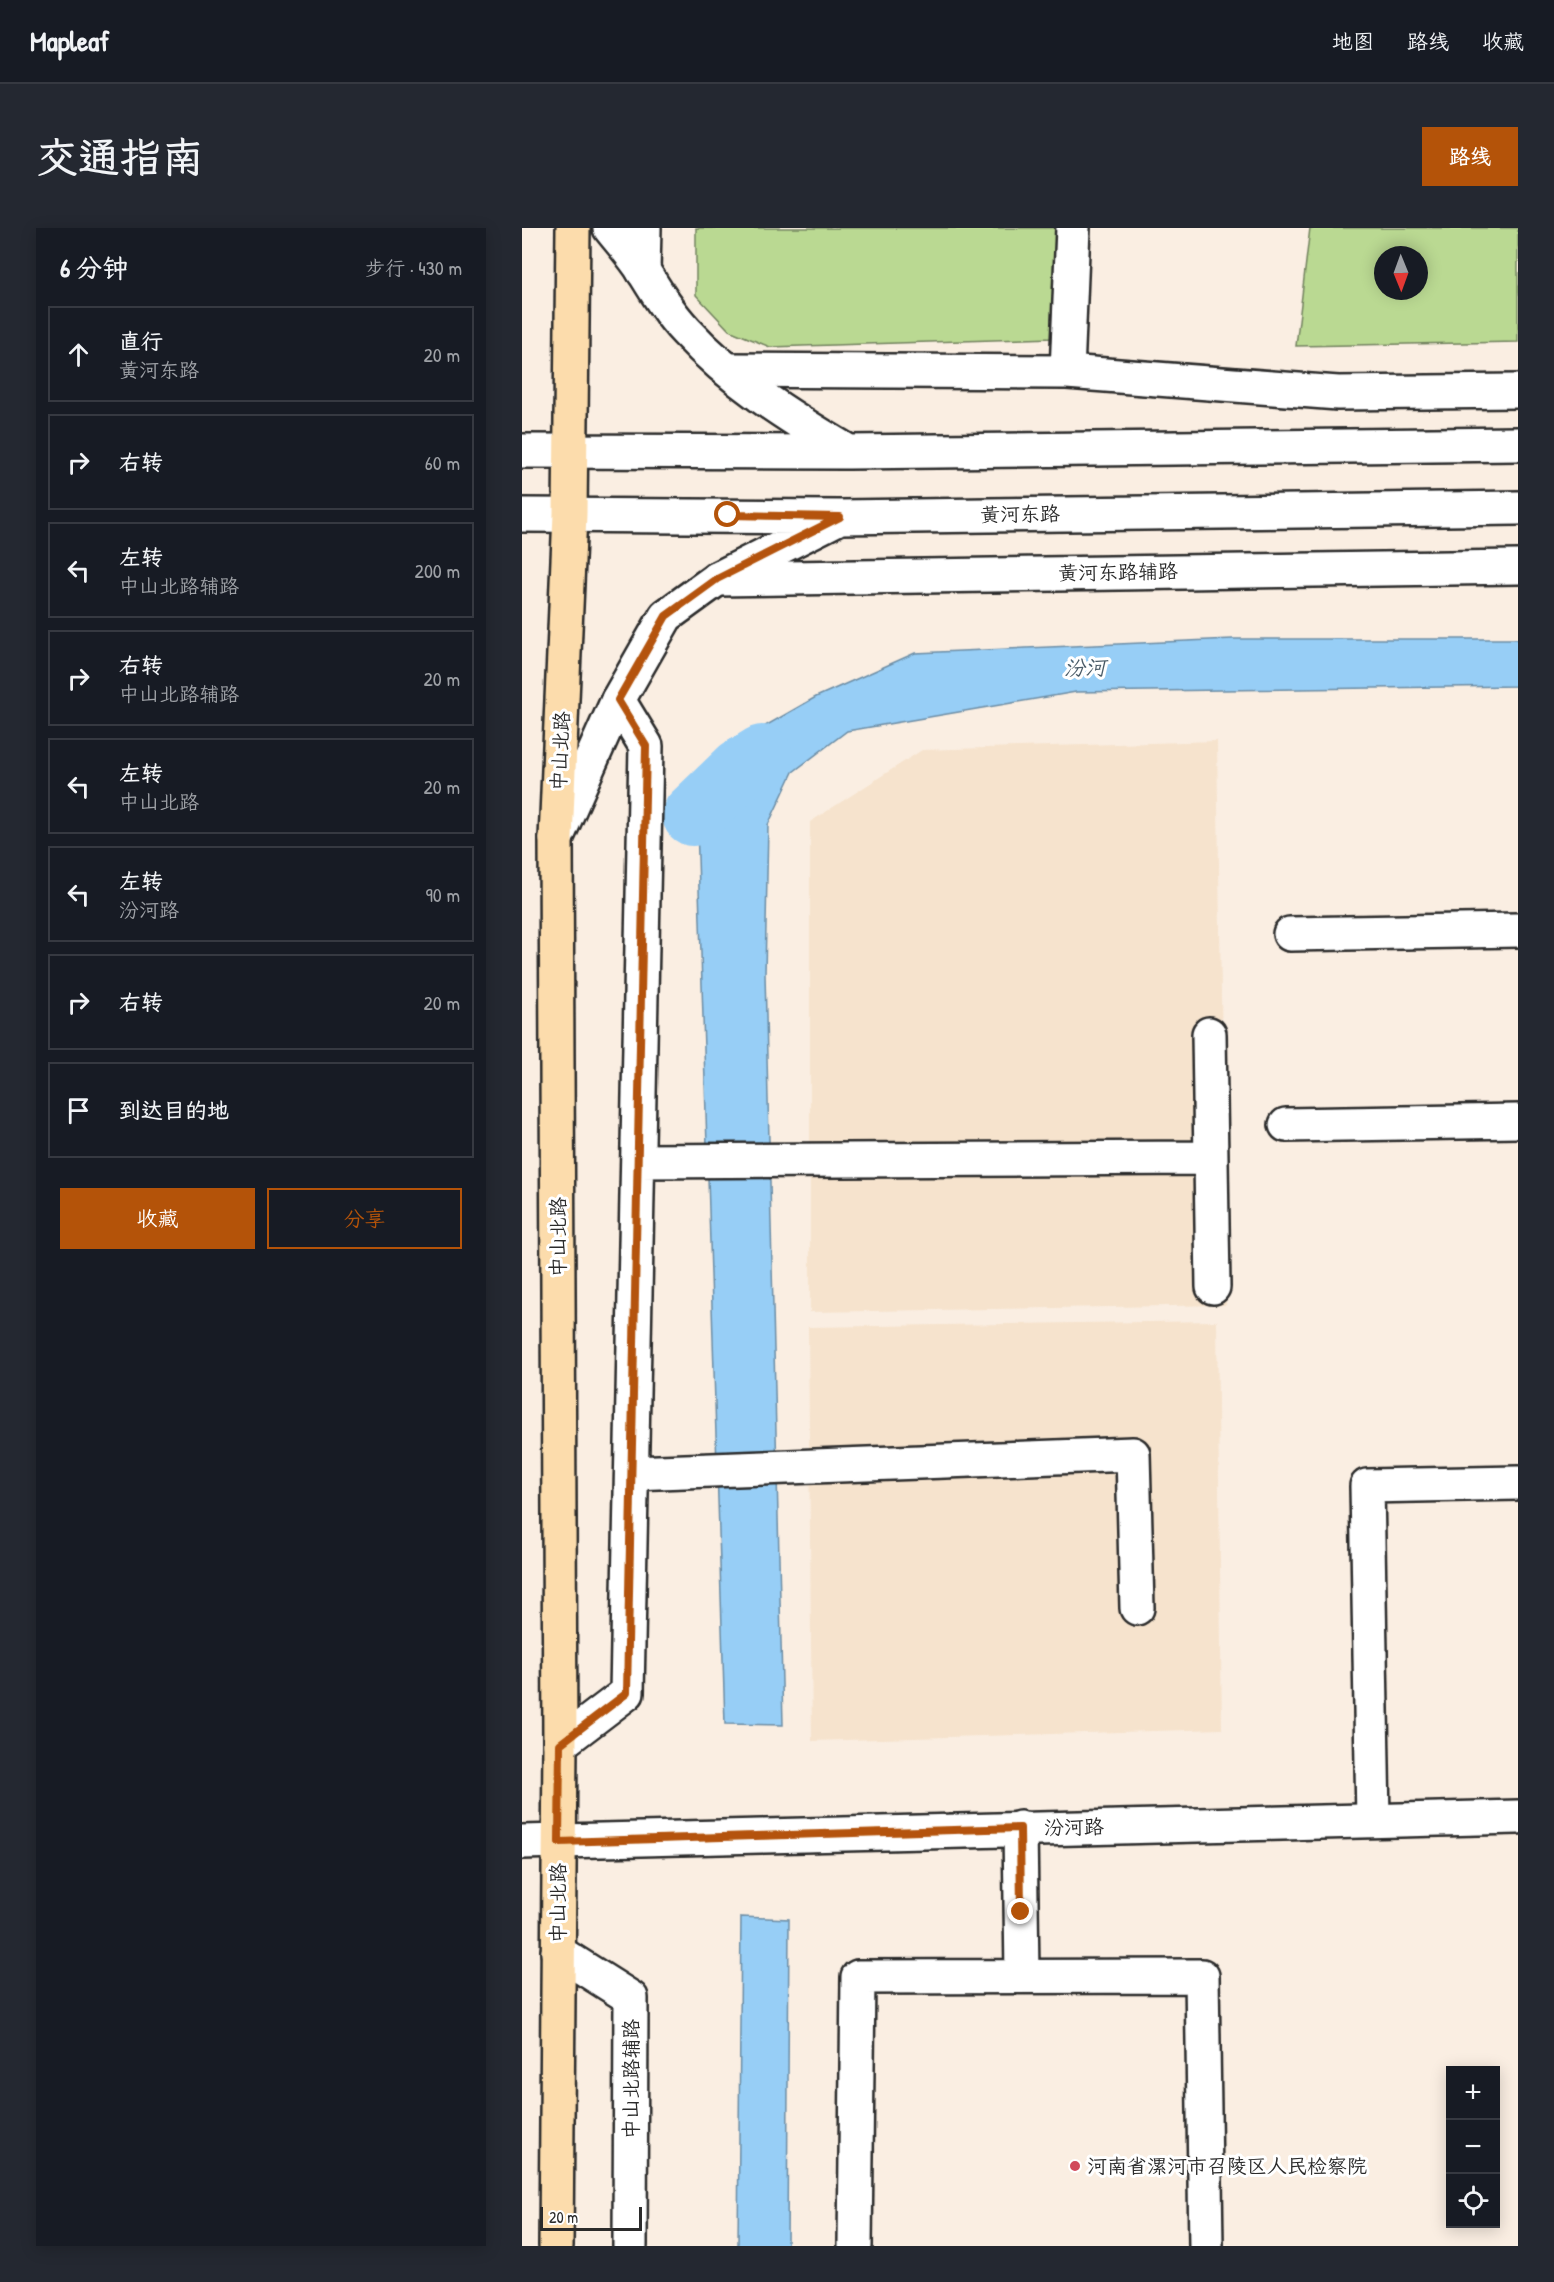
<!DOCTYPE html>
<html lang="zh">
<head>
<meta charset="utf-8">
<style>
	:root { --surface:#171b24; --page:#242831; --text:#f1f3f6; --muted:#9ea1a6; --line:#363941; --accent:#b45309 }
	body { margin:0; font-family:"Patrick Hand","LXGW WenKai TC",sans-serif; background:var(--page); color:var(--text) }
	.controls { position:absolute; right:18px; bottom:18px; display:grid; overflow:hidden; border-radius:0px; box-shadow:0 3px 15px #0003 }
	.controls button { width:54px; height:54px; display:grid; place-items:center; padding:0; border:0; border-bottom:2px solid var(--line); background:var(--surface); color:var(--text); font:30px sans-serif }
	.compass { position:absolute; left:852px; top:18px; width:54px; height:54px; border-radius:50%; background:var(--surface); box-shadow:0 3px 15px #0003; rotate:179deg }
	.scale { position:absolute; left:18px; bottom:15px; width:102px; box-sizing:border-box; padding-left:6px; border:3px solid #2b2b2b; border-top:0; font-size:16px; line-height:21px; white-space:nowrap; color:#2b2b2b; -webkit-text-stroke:4px #fff; paint-order:stroke }
	.stop { position:absolute; width:18px; height:18px; margin:-14px; border:4px solid #b45309; border-radius:50%; background:#fff }
	.stop.end { background:#b45309; border-color:#fff; box-shadow:0 2px 6px #0008 }
	.list { margin:0; padding:0; list-style:none }
	h2 { display:flex; justify-content:space-between; align-items:center; height:78px; margin:0; padding:0 24px; font-size:26px }
	h2 small { font-size:20px; font-weight:400; color:var(--muted) }
	.list li { display:grid; grid-template-columns:39px 1fr auto; gap:18px; align-items:center; box-sizing:border-box; height:96px; margin:0 12px 12px; padding:0 12px; border:2px solid var(--line); border-radius:0px }
	.list b { display:block; font-size:22px; white-space:nowrap }
	.list p { margin:0; font-size:20px; white-space:nowrap; color:var(--muted) }
	.list em { font-size:20px; font-style:normal; color:var(--muted) }
	.actions { display:flex; gap:12px; padding:18px 24px }
	.actions a { flex:1; padding:14px 0; border:2px solid var(--accent); border-radius:0px; text-align:center; font-size:21px; color:var(--accent) }
	.actions .main { background:var(--accent); color:#fff }
	.icon { flex:none; width:33px; height:33px; fill:none; stroke:currentColor; stroke-width:2; stroke-linecap:round; stroke-linejoin:round }
	.map { position:relative; flex:none; width:996px; height:2018px; overflow:hidden; border-radius:0px }
	header { display:flex; align-items:center; gap:36px; box-sizing:border-box; height:84px; padding:0 30px; background:var(--surface); border-bottom:2px solid var(--line) }
	header strong { font-size:28px }
	nav { display:flex; gap:33px; margin-inline-start:auto; font-size:21px }
	.intro { display:flex; align-items:center; justify-content:space-between; box-sizing:border-box; height:144px; padding:0 36px }
	h1 { margin:0; font-size:42px }
	.button { padding:15px 27px; border-radius:0px; background:var(--accent); color:#fff; font-size:21px; font-weight:700 }
	main { display:flex; gap:36px; padding:0 36px }
	aside { flex:1; background:var(--surface); border-radius:0px; box-shadow:0 3px 15px #0003 }
	.map>svg:first-child { display:block }
	.built { fill:#f6e3cd }
	.green { fill:#bad992; stroke:#72825e; stroke-width:1.5; fill-rule:evenodd }
	.water { fill:#97cef6; stroke:#6c8da5; stroke-width:1.5 }
	.lines { fill:none; stroke-linecap:round; stroke-linejoin:round }
	.river { stroke:#97cef6; stroke-width:62 }
	.street-casing { stroke:#2b2b2b; stroke-width:38 }
	.secondary-casing { stroke:#2b2b2b; stroke-width:38 }
	.primary-casing { stroke:#2b2b2b; stroke-width:38 }
	.street { stroke:#fff; stroke-width:33 }
	.secondary { stroke:#fff; stroke-width:33 }
	.primary { stroke:#fcdcac; stroke-width:33 }
	.route { stroke:#b45309; stroke-width:8 }
	.poi-dot { fill:#d1495b; stroke:#fff; stroke-width:2 }
	.labels { text-anchor:middle; stroke-width:6; stroke-linejoin:round; paint-order:stroke }
	.street-label { font-size:20px; fill:#2b2b2b; stroke:#fff }
	.poi-label { font-size:20px; fill:#2b2b2b; stroke:#fff; text-anchor:start }
	.water-label { font-size:21px; font-style:italic; fill:#4b5c68; stroke:#fff }
</style>
</head>
<body>
<header>
<strong>Mapleaf</strong>
<nav><a>地图</a><a>路线</a><a>收藏</a></nav>
</header>
<div class="intro"><h1>交通指南</h1><a class="button">路线</a></div>
<main>
<aside>
<h2>6 分钟<small>步行 · 430 m</small></h2>
<ul class="list">
<li><svg class="icon" aria-label="ahead" viewBox="0 0 24 24"><path d="M12 20V5M6 11l6-6 6 6"/></svg><div><b>直行</b><p>黄河东路</p></div><em>20 m</em></li>
<li><svg class="icon" aria-label="right" viewBox="0 0 24 24"><path d="M7 20v-9h11M14 6l5 5-5 5"/></svg><div><b>右转</b></div><em>60 m</em></li>
<li><svg class="icon" aria-label="left" viewBox="0 0 24 24"><path d="M17 20v-9H6M10 6l-5 5 5 5"/></svg><div><b>左转</b><p>中山北路辅路</p></div><em>200 m</em></li>
<li><svg class="icon" aria-label="right" viewBox="0 0 24 24"><path d="M7 20v-9h11M14 6l5 5-5 5"/></svg><div><b>右转</b><p>中山北路辅路</p></div><em>20 m</em></li>
<li><svg class="icon" aria-label="left" viewBox="0 0 24 24"><path d="M17 20v-9H6M10 6l-5 5 5 5"/></svg><div><b>左转</b><p>中山北路</p></div><em>20 m</em></li>
<li><svg class="icon" aria-label="left" viewBox="0 0 24 24"><path d="M17 20v-9H6M10 6l-5 5 5 5"/></svg><div><b>左转</b><p>汾河路</p></div><em>90 m</em></li>
<li><svg class="icon" aria-label="right" viewBox="0 0 24 24"><path d="M7 20v-9h11M14 6l5 5-5 5"/></svg><div><b>右转</b></div><em>20 m</em></li>
<li><svg class="icon" aria-label="arrive" viewBox="0 0 24 24"><path d="M6 21V4h12l-3 4 3 4H6"/></svg><div><b>到达目的地</b></div></li>
</ul>
<div class="actions"><a class="main">收藏</a><a>分享</a></div>
</aside>
<div class="map">
<svg width="996" height="2018" viewBox="0 0 996 2018">
	<rect width="100%" height="100%" fill="#faeee2"/>
	<filter id="ink" filterUnits="userSpaceOnUse"><feTurbulence type="fractalNoise" baseFrequency=".0167" numOctaves="2"/><feDisplacementMap in="SourceGraphic" scale="12" xChannelSelector="R" yChannelSelector="G"/><feConvolveMatrix kernelMatrix="1 2 1 2 8 2 1 2 1" color-interpolation-filters="sRGB"/></filter>
	<g filter="url(#ink)">
		<path class="built" d="M695 513 704 1077 288 1084V594L400 522Z
			M695 1093 700 1501 290 1513 286 1099Z"/>
		<path class="green" d="M174 0H533L531 110 248 119 207 102 174 67Z
			M788 0H996V114L774 118ZM861 27H897V63H861Z"/>
		<path class="water" d="M711 411H996V458L554 464 325 503 271 544 246 597 243 746 261 1497 203 1496 174 564 212 516 294 469 393 425Z
			M219 1689 267 1691 265 2018H216Z"/>
		<g class="lines">
			<path class="river" d="M171 587 219 541 240 528"/>
			<defs>
				<path id="street" d="M121 43 122 0
					M206 142 545 144 816 165 996 163
					M545 144 551 0
					M195 351 996 339
					M768 706 996 702
					M687 806 691 1059
					M764 897 996 893
					M116 933 689 930
					M110 1245 611 1226 615 1380
					M38 1516 105 1465 124 518 96 472
					M851 1592 845 1258 996 1255
					M498 1600 500 1748
					M36 1724 109 1770 108 2018
					M333 2018 336 1749 680 1748 684 2018"/>
				<path id="secondary" d="M88 0C99 14 112 28 122 44 135 65 147 85 164 103 210 153 267 189 325 223
					M0 223 327 224 996 216
					M0 287 318 289 996 280
					M34 611 96 472 144 388 195 351 314 291
					M0 1614 996 1589"/>
				<path id="primary" d="M34 2018 38 1516 34 611 48 286 51 0"/>
			</defs>
			<use href="#street" class="street-casing"/>
			<use href="#secondary" class="secondary-casing"/>
			<use href="#primary" class="primary-casing"/>
			<use href="#street" class="street"/>
			<use href="#secondary" class="secondary"/>
			<use href="#primary" class="primary"/>
		</g>
	</g>
	<g class="lines" filter="url(#ink)">
		<path class="route" d="M206 287 318 289 195 351 144 388 96 472 124 518 105 1465 38 1516 37 1614 498 1600 499 1684"/>
	</g>
	<circle class="poi-dot" cx="553" cy="1938" r="6"/>
	<g class="labels">
		<g class="street-label">
			<text transform="translate(498 286) rotate(-1)" y="7">黄河东路</text>
			<text transform="translate(596 344) rotate(-1)" y="7">黄河东路辅路</text>
			<text transform="translate(38 523) rotate(-87)" y="7">中山北路</text>
			<text transform="translate(36 1009) rotate(-90)" y="7">中山北路</text>
			<text transform="translate(552 1599) rotate(-1)" y="7">汾河路</text>
			<text transform="translate(36 1675) rotate(-90)" y="7">中山北路</text>
			<text transform="translate(109 1851) rotate(-90)" y="7">中山北路辅路</text>
		</g>
		<g class="poi-label">
			<text x="565" y="1945">河南省漯河市召陵区人民检察院</text>
		</g>
		<g class="water-label">
			<text transform="translate(563 440) rotate(-1)" y="7">汾河</text>
		</g>
	</g>
</svg>
<div class="controls">
<button>+</button>
<button>−</button>
<button><svg class="icon" aria-label="locate" viewBox="0 0 24 24"><circle cx="12" cy="12" r="6"/><path d="M12 2v4M12 18v4M2 12h4M18 12h4"/></svg></button>
</div>
<svg class="compass" viewBox="-18 -18 36 36"><path d="M0-13l5 13h-10z" fill="#e53935"/><path d="M0 13l5-13h-10z" fill="#9ea1a6"/></svg>
<div class="scale">20 m</div>
<div class="stop" style="left:206px;top:287px"></div>
<div class="stop end" style="left:499px;top:1684px"></div>
</div>
</main>
</body>
</html>
